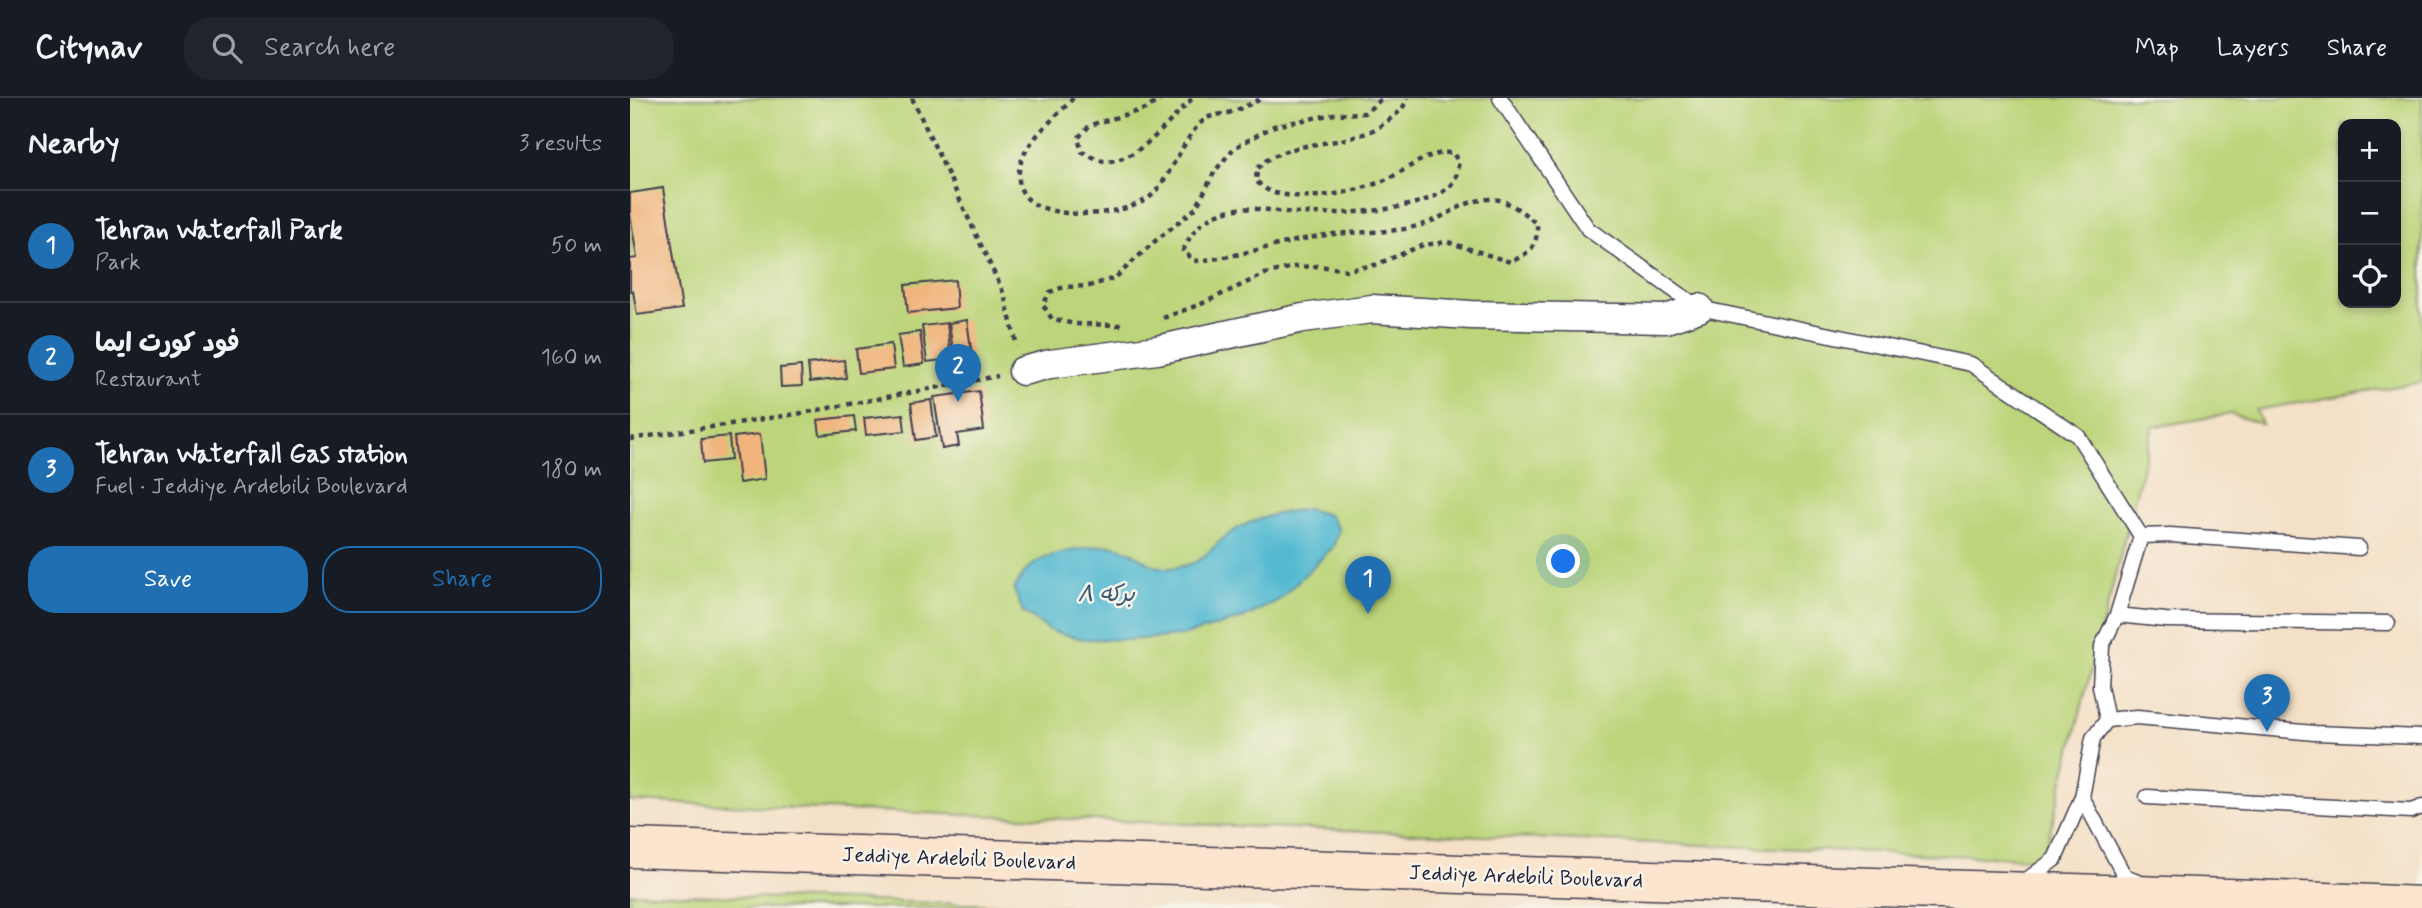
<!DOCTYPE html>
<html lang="en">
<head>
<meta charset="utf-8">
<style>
	:root { --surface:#171b24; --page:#20242c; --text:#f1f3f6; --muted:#9ea1a6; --line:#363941; --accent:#1f6fb2 }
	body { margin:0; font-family:Mynerve,"Playpen Sans Arabic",sans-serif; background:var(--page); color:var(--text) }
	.controls { position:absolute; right:21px; top:21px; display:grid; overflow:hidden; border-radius:14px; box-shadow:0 4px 10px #0003 }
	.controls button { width:63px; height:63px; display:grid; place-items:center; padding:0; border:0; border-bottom:2px solid var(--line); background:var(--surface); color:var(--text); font:35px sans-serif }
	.you { position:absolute; left:934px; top:464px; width:24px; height:24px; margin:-18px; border:5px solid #fff; border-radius:50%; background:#1a73e8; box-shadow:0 0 0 10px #1a73e833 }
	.badge { display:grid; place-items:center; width:46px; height:46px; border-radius:50%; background:var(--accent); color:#fff; font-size:23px; font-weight:700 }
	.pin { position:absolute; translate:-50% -58px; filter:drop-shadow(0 2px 4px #0008) }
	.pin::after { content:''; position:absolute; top:37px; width:24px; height:21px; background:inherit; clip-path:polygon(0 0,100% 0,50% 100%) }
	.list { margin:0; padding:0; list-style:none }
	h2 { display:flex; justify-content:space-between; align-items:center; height:91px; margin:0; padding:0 28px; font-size:30px }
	h2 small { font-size:23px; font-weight:400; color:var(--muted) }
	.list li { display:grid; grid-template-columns:46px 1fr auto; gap:21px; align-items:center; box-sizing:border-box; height:112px; padding:0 28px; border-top:2px solid var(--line) }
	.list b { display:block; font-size:26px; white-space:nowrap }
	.list p { margin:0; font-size:23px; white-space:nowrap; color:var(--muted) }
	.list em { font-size:23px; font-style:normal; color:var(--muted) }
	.actions { display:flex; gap:14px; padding:21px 28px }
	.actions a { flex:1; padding:16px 0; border:2px solid var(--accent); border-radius:28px; text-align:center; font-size:24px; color:var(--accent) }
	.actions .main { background:var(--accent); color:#fff }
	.icon { flex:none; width:38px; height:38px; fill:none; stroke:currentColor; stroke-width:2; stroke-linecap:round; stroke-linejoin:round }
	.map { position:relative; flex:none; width:1792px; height:810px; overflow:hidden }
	header { display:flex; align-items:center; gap:42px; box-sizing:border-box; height:98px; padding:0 35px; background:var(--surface); border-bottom:2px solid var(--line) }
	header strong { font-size:33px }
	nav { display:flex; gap:38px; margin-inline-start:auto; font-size:24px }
	.search { width:490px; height:63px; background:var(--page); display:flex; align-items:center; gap:18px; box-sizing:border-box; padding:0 24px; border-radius:28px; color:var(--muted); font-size:26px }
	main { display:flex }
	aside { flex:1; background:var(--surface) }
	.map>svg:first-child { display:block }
	.green { fill:#bcd57a; stroke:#6f7c5a; stroke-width:2; fill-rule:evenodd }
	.water { fill:#53b9d1; stroke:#3a6e86; stroke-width:2 }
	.building { fill:#f0b47b }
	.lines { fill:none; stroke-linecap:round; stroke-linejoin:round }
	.service-casing { stroke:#423e50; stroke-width:17 }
	.minor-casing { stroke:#423e50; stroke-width:31 }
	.secondary-casing { stroke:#423e50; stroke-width:41 }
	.path { stroke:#423e50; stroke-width:4.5; stroke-dasharray:5 5; stroke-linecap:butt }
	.service { stroke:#fff; stroke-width:14 }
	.minor { stroke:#fff; stroke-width:28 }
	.secondary { stroke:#fce5cf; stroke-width:38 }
	.labels { text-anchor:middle; stroke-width:5; stroke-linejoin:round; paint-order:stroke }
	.street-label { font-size:21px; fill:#22223b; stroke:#f7f3e8 }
	.water-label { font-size:23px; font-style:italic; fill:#335770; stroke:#f7f3e8 }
</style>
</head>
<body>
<header>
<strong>Citynav</strong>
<div class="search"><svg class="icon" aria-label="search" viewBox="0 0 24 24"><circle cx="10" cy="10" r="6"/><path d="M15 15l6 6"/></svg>Search here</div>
<nav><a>Map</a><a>Layers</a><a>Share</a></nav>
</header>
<main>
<aside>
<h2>Nearby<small>3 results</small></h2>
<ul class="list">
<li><span class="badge">1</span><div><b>Tehran Waterfall Park</b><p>Park</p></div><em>50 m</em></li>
<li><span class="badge">2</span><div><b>فود کورت ایما</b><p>Restaurant</p></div><em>160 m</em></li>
<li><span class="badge">3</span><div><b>Tehran Waterfall Gas station</b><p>Fuel · Jeddiye Ardebili Boulevard</p></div><em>180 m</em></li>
</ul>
<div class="actions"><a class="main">Save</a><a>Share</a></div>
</aside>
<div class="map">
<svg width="1792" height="810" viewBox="0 0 1792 810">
	<rect width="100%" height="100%" fill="#f7f3e8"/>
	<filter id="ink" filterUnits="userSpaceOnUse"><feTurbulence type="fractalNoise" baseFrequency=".0143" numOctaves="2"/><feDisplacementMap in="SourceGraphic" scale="14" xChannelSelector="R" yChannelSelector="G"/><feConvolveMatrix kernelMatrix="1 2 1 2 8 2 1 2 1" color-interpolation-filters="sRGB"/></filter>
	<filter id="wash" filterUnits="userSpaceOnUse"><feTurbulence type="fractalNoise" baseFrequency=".00686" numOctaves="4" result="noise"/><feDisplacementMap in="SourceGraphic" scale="28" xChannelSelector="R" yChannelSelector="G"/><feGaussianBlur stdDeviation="1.57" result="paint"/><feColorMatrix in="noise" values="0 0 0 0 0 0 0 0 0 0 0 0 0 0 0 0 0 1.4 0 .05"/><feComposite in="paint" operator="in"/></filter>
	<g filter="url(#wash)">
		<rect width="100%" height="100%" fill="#f4e0c6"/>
		<path class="green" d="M0 0H1792V284L1626 312 1632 326 1601 316 1523 329 1413 761 0 703ZM1713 26H1766V205H1713Z
			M0 795 460 810H0Z"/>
		<path class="water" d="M678 411 699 417 709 432 703 449 649 502 614 520 552 538 497 542 453 541 421 533 393 514 384 492C390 480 395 471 407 464 419 456 471 445 485 448 503 451 521 472 539 470 580 466 574 452 602 434 625 419 652 414 678 411Z"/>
		<g id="blocks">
			<path class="building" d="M33 90 52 211 7 217 3 193H0V161L7 160 0 116V95Z
				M325 182 327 210 278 215 275 187Z
				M337 222 342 258 324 260 319 225Z
				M317 225 321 261 297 264 292 228Z
				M290 234 294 266 273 269 268 237Z
				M261 246 264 271 229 275 226 251Z
				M214 262 216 280 180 284 178 266Z
				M171 268 172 288 151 289 150 270Z
				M349 293 354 332 327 336 329 348 312 351 304 299Z
				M301 302 306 339 286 342 281 305Z
				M273 316 275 333 236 337 234 320Z
				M224 318 226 333 190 337 188 322Z
				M130 336 135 381 109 385 104 339Z
				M99 338 101 362 73 365 71 341Z"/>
		</g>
	</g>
	<g filter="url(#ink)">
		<use href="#blocks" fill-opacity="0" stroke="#423e50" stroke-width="2"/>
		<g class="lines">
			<defs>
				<path id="service" d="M870 0 958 131 1069 210 1341 266 1448 338 1511 438
					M1487 517 1511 438 1540 437 1729 450
					M1477 622 1470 588 1472 548 1487 517 1536 522 1758 525
					M1452 699 1495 779 1510 785
					M1517 699 1781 713 1792 709
					M1391 786 1425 761 1452 699 1463 640 1477 622 1507 619 1685 635 1792 639"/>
				<path id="minor" d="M393 273 420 266 527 252 673 220 742 211 841 217 1036 221 1069 210"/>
				<path id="secondary" d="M0 750 1599 800 1792 808"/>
			</defs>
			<use href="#service" class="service-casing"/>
			<use href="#minor" class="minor-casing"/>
			<use href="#secondary" class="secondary-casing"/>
			<path class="path" d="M282 0 374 196 387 248
				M443 0C423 24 381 51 390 88 400 127 496 120 521 98 542 79 554 35 577 20 583 17 592 16 598 15 610 11 621 6 632 0
				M533 0 515 11 460 27 448 40 452 54C458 57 467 62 473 63 508 66 540 21 563 0
				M533 220 571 206 635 176 663 169 690 168 717 172 745 167 793 147 818 144 880 164C900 155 908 149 907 126 895 116 878 101 861 101 834 101 816 120 791 127 759 137 723 132 690 138 648 145 606 160 564 163L553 153C561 134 573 120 594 114 617 106 644 114 668 115 704 116 806 116 825 81 827 77 827 70 829 65L823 55C798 52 778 72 755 82 722 96 678 103 644 95 637 93 631 87 626 83L627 71C631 67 635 63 640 60 678 39 724 51 760 21 769 14 774 11 777 0
				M491 227 445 226 422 221 413 207 420 194 434 189 459 188 485 180 524 144 566 110 585 73 604 50 644 28 704 16 735 15 749 3 748 0
				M0 341 167 316 368 278"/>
			<use href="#service" class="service"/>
			<use href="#minor" class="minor"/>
			<use href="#secondary" class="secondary"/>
		</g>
	</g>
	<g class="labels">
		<g class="street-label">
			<text transform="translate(329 760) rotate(2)" y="7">Jeddiye Ardebili Boulevard</text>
			<text transform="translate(896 778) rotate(2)" y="7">Jeddiye Ardebili Boulevard</text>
		</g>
		<g class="water-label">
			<text x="476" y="503">برکه ۸</text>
		</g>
	</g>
</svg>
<div class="controls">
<button>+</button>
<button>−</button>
<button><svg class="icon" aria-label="locate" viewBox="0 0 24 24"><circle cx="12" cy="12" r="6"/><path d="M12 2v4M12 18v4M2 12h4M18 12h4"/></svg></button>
</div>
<div class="you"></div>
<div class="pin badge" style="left:738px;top:516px">1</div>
<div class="pin badge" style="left:328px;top:304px">2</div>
<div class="pin badge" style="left:1637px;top:634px">3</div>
</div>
</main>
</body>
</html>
